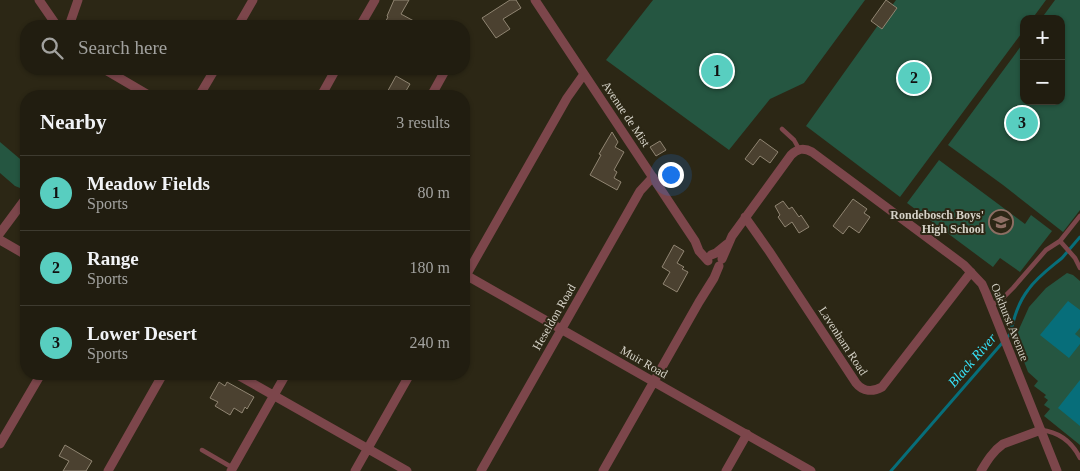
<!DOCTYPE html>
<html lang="en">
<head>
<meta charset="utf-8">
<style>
	:root { --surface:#211d10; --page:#2d2a1e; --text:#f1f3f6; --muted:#a2a29f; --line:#3e3b30; --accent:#58cec0 }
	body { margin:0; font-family:Georgia,serif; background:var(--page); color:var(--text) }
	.controls { position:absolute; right:15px; top:15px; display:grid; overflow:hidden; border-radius:10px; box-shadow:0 1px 4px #0004 }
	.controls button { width:45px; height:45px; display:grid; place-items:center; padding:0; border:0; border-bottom:1px solid var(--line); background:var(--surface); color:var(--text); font:25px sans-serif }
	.you { position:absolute; left:670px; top:174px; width:18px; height:18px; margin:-12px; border:4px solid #fff; border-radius:50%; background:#1a73e8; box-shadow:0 0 0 8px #1a73e833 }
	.badge { display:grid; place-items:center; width:32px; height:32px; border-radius:50%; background:var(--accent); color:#111; font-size:16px; font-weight:700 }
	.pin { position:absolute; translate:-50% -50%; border:2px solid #fff; box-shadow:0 1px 5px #0006 }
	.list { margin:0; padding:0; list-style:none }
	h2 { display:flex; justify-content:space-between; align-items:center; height:65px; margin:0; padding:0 20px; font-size:21px }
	h2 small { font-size:16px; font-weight:400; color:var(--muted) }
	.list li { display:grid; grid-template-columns:32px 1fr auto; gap:15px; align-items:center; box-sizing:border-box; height:75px; padding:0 20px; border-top:1px solid var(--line) }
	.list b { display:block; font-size:19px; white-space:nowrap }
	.list p { margin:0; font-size:16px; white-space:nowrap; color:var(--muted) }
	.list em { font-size:16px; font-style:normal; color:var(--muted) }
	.icon { flex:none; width:28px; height:28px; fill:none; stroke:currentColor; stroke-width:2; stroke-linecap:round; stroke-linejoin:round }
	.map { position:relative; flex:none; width:1080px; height:471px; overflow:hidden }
	.search { position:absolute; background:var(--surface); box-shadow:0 1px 4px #0004; left:20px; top:20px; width:450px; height:55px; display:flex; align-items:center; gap:12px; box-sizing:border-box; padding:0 18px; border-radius:20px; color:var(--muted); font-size:19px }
	.panel { position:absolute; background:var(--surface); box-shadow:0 1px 4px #0004; left:20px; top:90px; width:450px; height:290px; border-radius:20px }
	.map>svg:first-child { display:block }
	.green { fill:#255641 }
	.water { fill:#076e7a }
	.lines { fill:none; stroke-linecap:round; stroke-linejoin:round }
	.stream { stroke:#076e7a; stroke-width:3 }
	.building { fill:#4b4130; stroke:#908572 }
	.service { stroke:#7c464b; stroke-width:4.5 }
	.minor { stroke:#7c464b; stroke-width:9 }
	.labels { text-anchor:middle; stroke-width:4; stroke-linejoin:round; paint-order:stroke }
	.street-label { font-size:12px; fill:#d5d2c7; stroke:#2c2715 }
	.poi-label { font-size:12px; font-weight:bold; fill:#d5d2c7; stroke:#2c2715; text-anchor:end }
	.water-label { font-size:14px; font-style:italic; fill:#36e0f6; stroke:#2c2715 }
</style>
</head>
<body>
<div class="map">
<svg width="1080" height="471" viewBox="0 0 1080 471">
	<rect width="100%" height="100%" fill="#2c2715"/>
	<path class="green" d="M653 0H865L804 83 770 99 729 150 606 60Z
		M896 0H1046L1032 19H1024V30L900 197 806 126Z
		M1055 0H1080V210L1063 232 1003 185 948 145 1024 42V101H1061V19H1041Z
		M0 142 26 164V181L20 188 15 186 0 173Z
		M939 160 1025 224 1031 215 1052 231 1020 272 1000 258 993 267 907 203Z
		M1067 273 1073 275 1080 281V445L1044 416 1050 409 1044 405 1048 400 1044 397 1046 395 1034 386 1038 381 1028 372 1015 338 1029 307 1046 288Z"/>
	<path class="water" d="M1068 301 1080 310V328L1075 334 1080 338V344L1069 358 1040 335Z
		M1080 380V426L1058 408Z"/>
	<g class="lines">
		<path class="stream" d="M891 471 1010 334C1014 318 1018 303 1028 290 1037 277 1050 268 1062 258 1068 251 1074 244 1080 237"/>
	</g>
	<path class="building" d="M394 0H409L401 14 423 26H383L388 17 387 16Z
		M510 0H516L521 8 503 19 510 29 496 38 482 18Z
		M886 0 897 8 882 29 871 21Z
		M396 76 410 84 403 96H385Z
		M612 132 618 142 615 147 624 152 614 170 617 172 614 178 621 182 617 190 590 175 601 155 599 154Z
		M760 139 778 152 770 163 760 156 753 165 745 159Z
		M660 141 666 150 656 156 650 147Z
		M853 199 867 209 864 213 870 217 859 233 849 226 843 234 833 226Z
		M783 201 789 209 792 207 799 217 801 215 809 227 799 233 792 222 785 227 778 217 780 215 775 206Z
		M674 245 684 251 677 263 684 267 682 269 688 272 677 292 663 284 670 272 662 267Z
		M219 382 225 386 227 382 254 397 247 409 245 407 242 413 234 408 230 415 215 406 218 402 210 398Z
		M65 445 92 461 86 471H63L69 461 59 456Z"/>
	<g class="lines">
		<path class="service" d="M782 129 794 140 799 149
			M1060 241 1075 258 1080 268
			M991 305 1001 300 1013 288 1046 250 1060 241 1080 216
			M1041 430C1059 432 1072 442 1080 458
			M202 450 233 468"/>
		<path class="minor" d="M39 0 57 26
			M535 0 683 223 695 241 699 251 708 261
			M69 26 78 0
			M238 26 253 0
			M360 26 375 0
			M104 69 150 96
			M199 96 215 69
			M321 96 336 69
			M431 96 446 69
			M745 217 769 251 856 383C863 392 873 392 882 387L971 272
			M0 233 26 198
			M0 240 26 255
			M711 255 716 253 727 244
			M722 259 732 236 791 155C797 149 803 147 812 152L964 265 982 284 986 293 1057 471
			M464 274 811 471
			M464 279 567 98 584 74
			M236 374 407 471
			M0 444 41 374
			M108 471 163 374
			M231 471 286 374
			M355 471 410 374
			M481 471 640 191 653 177
			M603 471 699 302 714 278 719 266
			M726 471 747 434
			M981 471C987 461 993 451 1003 444L1041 430"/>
	</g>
	<defs>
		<symbol id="school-ring" viewBox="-11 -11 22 22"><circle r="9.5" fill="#2c2715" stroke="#8d6e63" stroke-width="1.5"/><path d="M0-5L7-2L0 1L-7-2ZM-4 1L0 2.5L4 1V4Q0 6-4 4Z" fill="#8d6e63"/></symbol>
	</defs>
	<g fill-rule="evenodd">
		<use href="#school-ring" x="987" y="208" width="28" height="28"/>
	</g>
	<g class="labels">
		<g class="street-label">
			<text transform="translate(626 114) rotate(56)" y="4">Avenue de Mist</text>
			<text transform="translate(554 317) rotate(-60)" y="4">Heseldon Road</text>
			<text transform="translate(1010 322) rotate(68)" y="4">Oakhurst Avenue</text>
			<text transform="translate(843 341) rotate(57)" y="4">Lavenham Road</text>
			<text transform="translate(644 362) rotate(30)" y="4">Muir Road</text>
		</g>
		<g class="poi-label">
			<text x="984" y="219">Rondebosch Boys'<tspan x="984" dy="14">High School</tspan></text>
		</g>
		<g class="water-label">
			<text transform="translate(972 360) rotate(-49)" y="5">Black River</text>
		</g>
	</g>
</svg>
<div class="controls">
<button>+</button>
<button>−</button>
</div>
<div class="you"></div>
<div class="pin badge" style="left:717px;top:71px">1</div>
<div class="pin badge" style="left:914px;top:78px">2</div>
<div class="pin badge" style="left:1022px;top:123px">3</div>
<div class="search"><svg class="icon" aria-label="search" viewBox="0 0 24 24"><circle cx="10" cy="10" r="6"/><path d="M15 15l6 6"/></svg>Search here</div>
<section class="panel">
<h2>Nearby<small>3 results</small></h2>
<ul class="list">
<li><span class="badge">1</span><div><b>Meadow Fields</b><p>Sports</p></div><em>80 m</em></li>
<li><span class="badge">2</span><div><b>Range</b><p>Sports</p></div><em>180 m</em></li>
<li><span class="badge">3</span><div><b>Lower Desert</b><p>Sports</p></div><em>240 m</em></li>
</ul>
</section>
</div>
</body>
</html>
